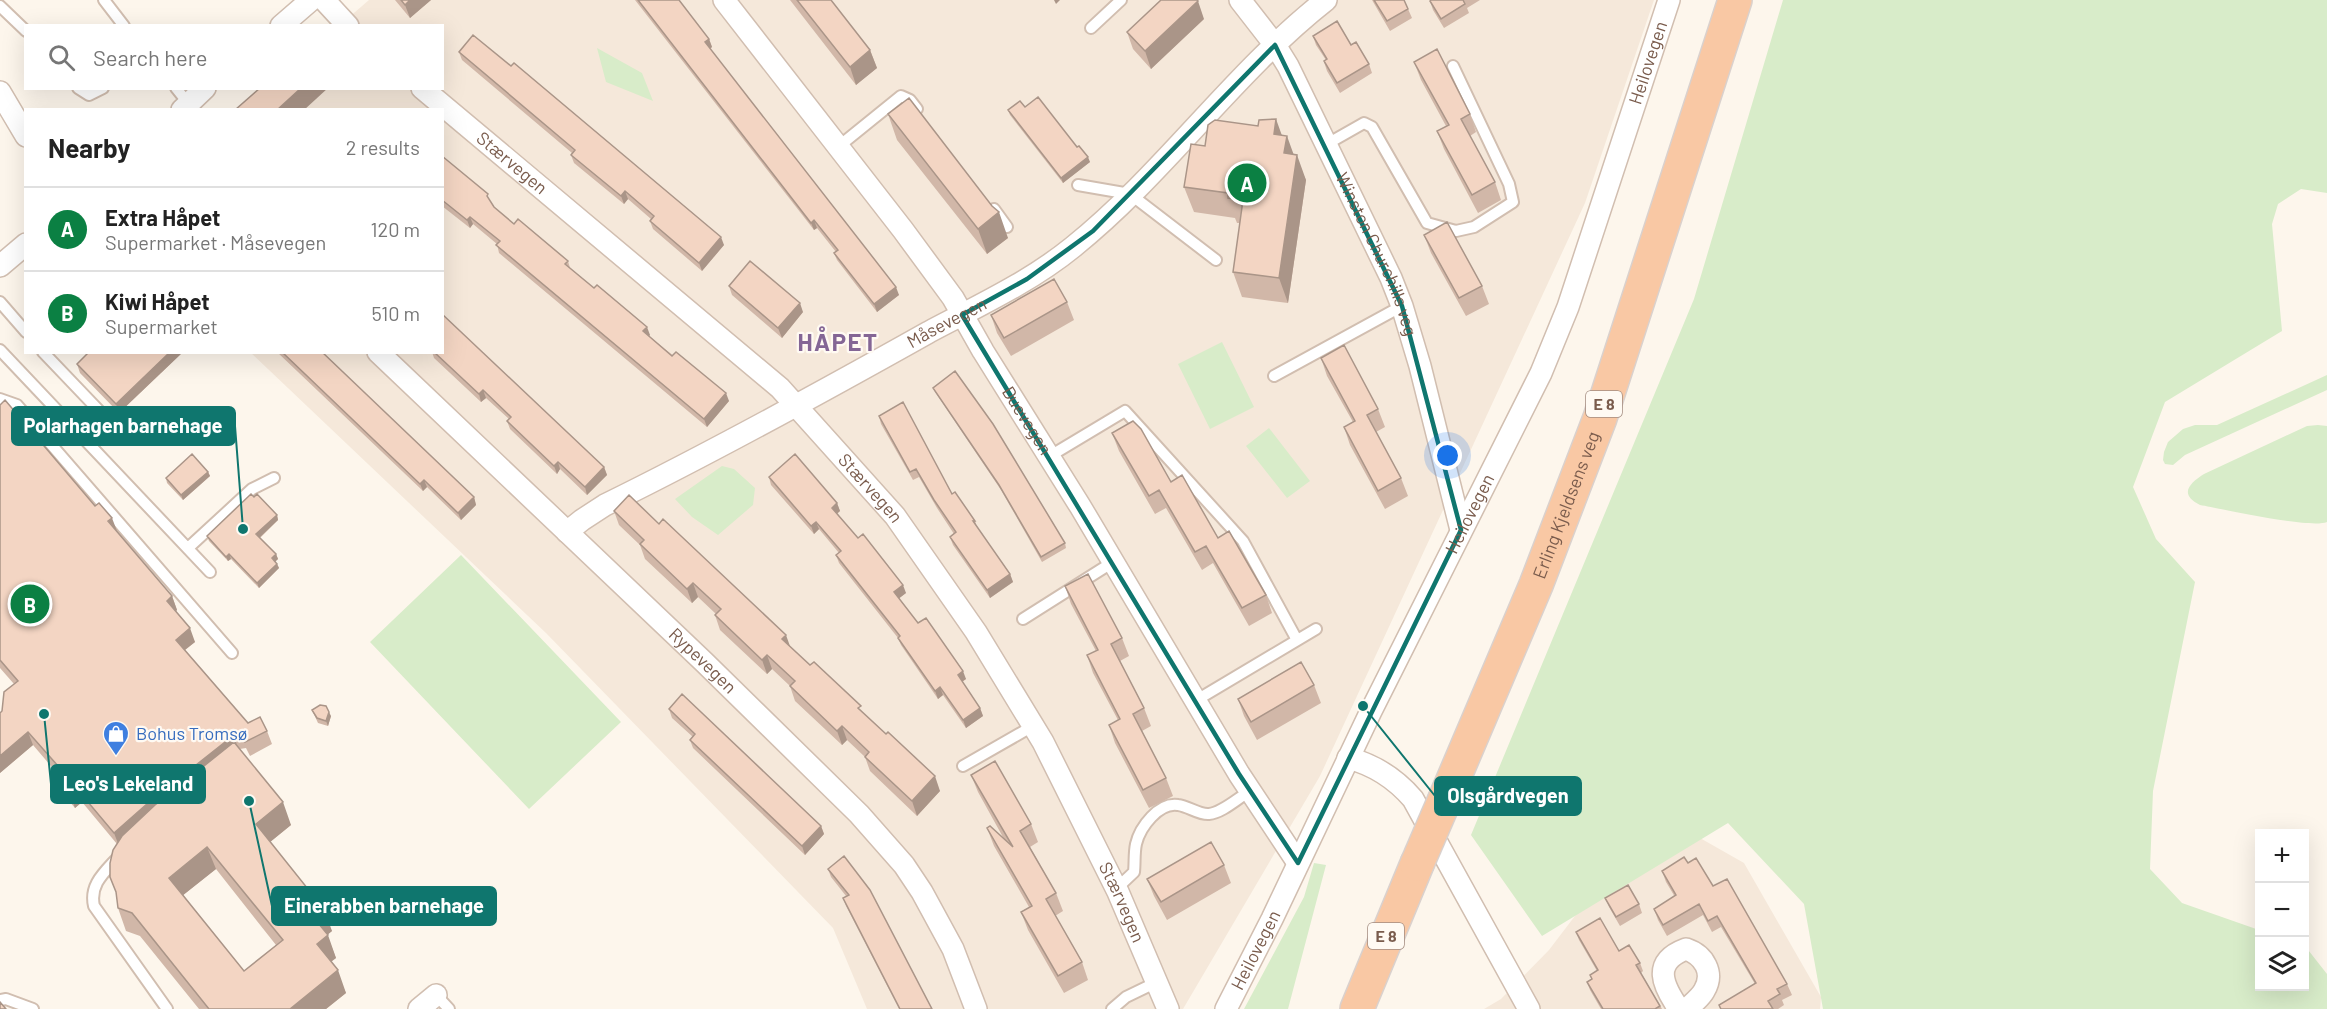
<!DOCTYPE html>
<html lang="en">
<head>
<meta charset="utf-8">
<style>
	:root { --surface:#fff; --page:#f6f6f6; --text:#222; --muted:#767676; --line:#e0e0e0; --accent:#0b8043 }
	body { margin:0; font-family:Barlow,sans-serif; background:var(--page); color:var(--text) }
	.controls { position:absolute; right:18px; bottom:18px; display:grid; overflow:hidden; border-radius:0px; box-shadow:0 6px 24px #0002 }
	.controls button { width:54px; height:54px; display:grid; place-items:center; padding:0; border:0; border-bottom:2px solid var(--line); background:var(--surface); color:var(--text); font:30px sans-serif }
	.you { position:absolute; left:1448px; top:456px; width:21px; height:21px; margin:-15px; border:4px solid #fff; border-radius:50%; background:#1a73e8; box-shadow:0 0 0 9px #1a73e833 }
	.badge { display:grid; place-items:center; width:39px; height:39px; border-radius:50%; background:var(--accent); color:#fff; font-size:20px; font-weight:700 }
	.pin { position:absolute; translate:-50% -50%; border:3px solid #fff; box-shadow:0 2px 6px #0006 }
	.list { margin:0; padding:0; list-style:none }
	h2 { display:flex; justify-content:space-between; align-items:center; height:78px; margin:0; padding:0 24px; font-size:26px }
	h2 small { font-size:20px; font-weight:400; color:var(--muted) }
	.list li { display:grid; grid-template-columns:39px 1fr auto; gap:18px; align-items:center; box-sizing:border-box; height:84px; padding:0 24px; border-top:2px solid var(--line) }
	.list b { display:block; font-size:22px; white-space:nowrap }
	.list p { margin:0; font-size:20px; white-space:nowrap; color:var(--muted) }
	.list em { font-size:20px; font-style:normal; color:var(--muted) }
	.icon { flex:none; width:33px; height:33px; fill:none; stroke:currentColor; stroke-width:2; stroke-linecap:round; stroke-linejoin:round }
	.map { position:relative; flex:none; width:2327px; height:1009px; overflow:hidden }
	.search { position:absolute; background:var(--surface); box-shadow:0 6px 24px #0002; left:24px; top:24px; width:420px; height:66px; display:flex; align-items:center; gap:15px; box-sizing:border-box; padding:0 21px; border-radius:0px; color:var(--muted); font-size:22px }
	.panel { position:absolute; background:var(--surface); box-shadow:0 6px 24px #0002; left:24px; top:108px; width:420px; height:246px; border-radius:0px }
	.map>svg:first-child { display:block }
	.residential { fill:#f5e8da }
	.green { fill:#d8ecc9 }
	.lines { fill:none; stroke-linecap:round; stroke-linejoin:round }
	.service-casing { stroke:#d1beb0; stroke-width:14 }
	.minor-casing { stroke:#d1beb0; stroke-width:24 }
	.trunk-casing { stroke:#dad1cd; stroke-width:36 }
	.service { stroke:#fff; stroke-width:10 }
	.minor { stroke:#fff; stroke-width:21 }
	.trunk { stroke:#f9c8a4; stroke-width:33 }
	.trunk-bridge-casing { stroke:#dad1cd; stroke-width:36; stroke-linecap:butt }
	.trunk-bridge { stroke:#f9c8a4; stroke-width:33 }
	.wall { fill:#d1b7a8; fill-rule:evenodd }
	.shaded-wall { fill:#aa9588 }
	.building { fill:#f3d5c3; stroke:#aa9588; stroke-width:1.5; fill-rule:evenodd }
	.marked { fill:none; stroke:#0f766e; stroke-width:4.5; stroke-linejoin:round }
	.labels { text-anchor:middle; stroke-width:4.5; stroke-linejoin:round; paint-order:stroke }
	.shield { fill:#fffaf3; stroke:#a28b7f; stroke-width:1.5 }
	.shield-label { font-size:16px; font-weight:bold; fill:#7a5c4d }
	.street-label { font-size:18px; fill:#7a5c4d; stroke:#fffaf3 }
	.shop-label { font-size:18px; fill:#366cbe; stroke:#fffaf3; text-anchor:start }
	.district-label { font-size:24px; font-weight:bold; letter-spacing:1.5px; fill:#846695; stroke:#fffaf3 }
	.leader { fill:none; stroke:#0f766e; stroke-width:2 }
	.callout-dot { fill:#0f766e; stroke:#fffaf3; stroke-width:2 }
	.callout { fill:#0f766e; stroke:#0f766e; stroke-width:2 }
	.callout-label { font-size:20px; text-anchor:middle; font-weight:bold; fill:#fff }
</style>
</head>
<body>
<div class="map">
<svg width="2327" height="1009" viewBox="0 0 2327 1009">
	<rect width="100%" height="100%" fill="#fdf6ec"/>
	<path class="residential" d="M369 0H1654L1585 203 1320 776 1183 1009H867L833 928 546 633 251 353 442 352V110H244L268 89 442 88V26L340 25Z
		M1700 838 1744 863 1821 997 1820 1009H1484L1501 999 1549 950 1597 887Z"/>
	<path class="green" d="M1783 0H2327V193L2301 189 2278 204 2272 224 2282 331 2165 402 2133 487 2156 539 2195 582 2153 791 2150 869 2182 903 2259 930 2260 986H2304L2305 946 2327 974V1009H1823L1804 904 1728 823 1542 936 1471 835 1694 299Z
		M597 48 642 73 653 101 606 82Z
		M1222 342 1254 407 1210 429 1178 364Z
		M2327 375V390L2185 455 2173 465 2165 464 2163 460 2164 452 2168 442 2183 429 2195 425H2217Z
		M2318 425 2327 426V522C2310 529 2223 509 2200 505 2178 494 2190 483 2204 474L2307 426Z
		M1269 428 1310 481 1287 498 1246 446Z
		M722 466 734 469 755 488 753 505 718 535 692 517 675 499Z
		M461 555 621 722 529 809 370 642Z
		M1314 863 1326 865 1288 1009H1244L1304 897Z"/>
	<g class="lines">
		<defs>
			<path id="service" d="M104 0 124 26
				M0 6 26 31
				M1091 28 1121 0
				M78 88 89 95 103 88
				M176 88 188 103
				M1327 144 1364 123 1372 127 1427 223 1456 231 1474 227 1513 202 1509 184 1453 66
				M838 147 901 96 910 100 917 109
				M1078 185 1130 194 1216 260
				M994 209 1007 227
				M0 302 26 332
				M0 350 210 572
				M43 352 107 419
				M1274 376 1402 306
				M0 399 17 405 232 653
				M1050 456 1125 411 1243 541 1297 640
				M188 548 252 489 274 478
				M1023 619 1113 562
				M1195 701 1316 629
				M963 766 1033 726
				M119 856C105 872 89 884 94 906L167 1009
				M1116 889 1134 872C1135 863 1134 853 1136 844 1140 827 1159 802 1178 805 1188 806 1199 815 1209 814 1222 813 1238 798 1250 791
				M436 995 449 1009
				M0 1000 6 999 33 1009
				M1112 1009 1126 997 1157 982"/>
			<g id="minor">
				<path d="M324 0 348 26"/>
				<path id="s1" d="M724 0 903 230 953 298 983 351 1080 506 1239 774 1298 863"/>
				<path id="s2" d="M1240 0 1275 45 1288 66 1391 278 1402 306 1420 366 1461 530"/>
				<path d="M281 26 311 0"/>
				<path id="s3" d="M422 88 780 388 895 516 976 632 1043 742 1118 892 1168 1009"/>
				<path d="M0 92 26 136"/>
				<path d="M182 110 205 88"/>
				<path d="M0 266 26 244"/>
				<path id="s4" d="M378 352 704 662 859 814 904 865 922 892 953 949 976 1009"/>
				<path id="s5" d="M567 532 582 520 605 505C715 451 822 392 929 332 978 306 1030 282 1073 247 1165 173 1233 73 1326 0"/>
				<path d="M1348 758C1375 765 1395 778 1413 799L1529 1009"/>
				<path d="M419 1009 436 995"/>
				<path id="s6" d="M1226 1009 1272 919 1371 711 1541 373 1568 307 1669 0"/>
				<path d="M1679 1009C1663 986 1651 962 1686 949 1704 955 1715 973 1704 991 1700 998 1693 1003 1687 1009"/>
			</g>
			<g id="trunk">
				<path id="s7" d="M1445 799 1536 585 1600 418 1735 0"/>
				<path d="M1357 1009 1417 864"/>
			</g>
		</defs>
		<use href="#service" class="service-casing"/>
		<use href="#minor" class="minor-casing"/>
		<use href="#trunk" class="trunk-casing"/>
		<use href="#service" class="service"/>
		<use href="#minor" class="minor"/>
		<use href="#trunk" class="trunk"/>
		<defs>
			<path id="trunk-bridge" d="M1417 864 1445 799"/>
		</defs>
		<use href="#trunk-bridge" class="trunk-bridge-casing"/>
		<use href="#trunk-bridge" class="trunk-bridge"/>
	</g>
	<path class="wall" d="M395 0H431L410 18Z
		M635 0H679L709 39 712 47 710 49 899 295 877 312 837 260 834 253 836 252 817 228 814 230Z
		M790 0H831L870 50 877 68 856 85Z
		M1372 0H1404L1412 18 1390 31Z
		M1431 0H1480L1467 8 1469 13 1444 28 1433 10 1430 1Z
		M1204 19 1151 69 1133 49 1127 32Z
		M1313 36 1351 45 1369 64 1372 73 1340 93 1327 71 1324 62 1326 60 1316 45Z
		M459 52 724 245 702 271 653 229 650 221 651 219 628 199 624 204 574 163 571 155 572 153 462 60Z
		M1414 62 1470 114 1476 132 1470 136 1495 182 1501 200 1478 213 1444 149 1437 131 1446 126 1421 80Z
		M1025 107 1077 147 1090 162 1063 183 1010 115 1008 110Z
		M888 114 1008 238 987 254 897 140Z
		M1282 135 1293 154 1306 180 1288 303 1242 297 1233 272 1240 223H1237L1235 218 1194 212 1184 187 1205 146Z
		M442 156 491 202 494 207 514 224 568 261 570 268 650 335 649 336 729 401 707 427 499 253 497 244 473 224 470 228 442 206Z
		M1424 235 1482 286 1489 304 1466 316 1431 253Z
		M729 286 803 312 782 338 732 295Z
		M1067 302 1074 320 1011 356 997 333 991 315Z
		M89 352H183L119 413 80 373 77 364Z
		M277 352H322L474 497 476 505 461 520 427 487 423 491Z
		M432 352H442L604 467 607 475 587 495 560 469 557 474 510 429 507 421 509 419 486 398 481 402 434 358Z
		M1321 358 1378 409 1385 427 1376 432 1401 478 1408 496 1385 509 1350 445 1344 427 1353 422 1327 376Z
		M933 388 1065 543 1066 548 1042 562 1001 490 935 392Z
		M0 405 116 531 172 596 177 610 176 611 195 642 185 650 248 723 267 731 272 744 250 756 246 748 240 749 291 825 270 842 332 931 327 935 336 958 331 962 346 993 326 1009H199L140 936 126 931 118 908 117 844 82 802 75 808 64 795 59 781 62 779 33 745 0 773V713L2 711 14 684 0 668ZM216 869 276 945 244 971 183 895Z
		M879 416 952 494 975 521 977 527 1010 574 1013 582 990 598 953 545 950 537 954 534 937 508 919 477 913 480 881 424Z
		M1112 433 1171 482 1266 595 1272 613 1249 626 1213 563 1202 570 1166 508 1155 514 1119 451Z
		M208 472 210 476 183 500 167 483 166 478Z
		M769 477 837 503 840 511 837 514 906 593 899 598 918 623 966 679 962 682 980 708 983 716 966 728 943 695 938 699 901 645 898 638 839 563 836 555 839 553 819 529 814 534 771 485Z
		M254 497 277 515 278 520 260 538 276 554 278 559 275 561 277 564 279 568 259 588 231 559 228 561 209 541 207 536Z
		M614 511 790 647 864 714 940 791 917 816 870 771 865 757 847 740 842 745 795 701 790 686 772 669 767 674 720 630 715 615 716 614 698 597 692 603 645 559 640 545 619 525Z
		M1065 586 1122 638 1129 656 1120 661 1144 708 1151 726 1142 731 1166 778 1173 796 1149 808 1115 743 1109 725 1118 720 1093 673 1087 655 1096 651 1071 604Z
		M1314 685 1321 703 1257 740 1244 716 1238 699Z
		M669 709 821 826 824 834 805 855 693 748 690 740 693 737 672 718Z
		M312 710 331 716 328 726 318 723Z
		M971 775 1031 824 1038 842 1030 847 1056 893 1063 911 1055 916 1082 962 1088 980 1064 993 1028 930 1021 912 1029 907 994 846 987 828 1004 839 978 792Z
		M844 856 932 1009H899L846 906 843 898 846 896 831 877 828 869Z
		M1688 863 1713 886 1787 984 1792 995 1782 1000 1784 1005 1778 1009H1720L1719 1005 1755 984 1721 927 1712 932 1703 915 1667 936 1658 920 1654 909 1675 897 1666 882 1662 871Z
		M1224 865 1231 883 1167 920 1154 896 1147 879Z
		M1605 898 1639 904 1642 913 1620 926 1609 907Z
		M1576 932 1619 951 1640 963 1643 971 1641 973 1662 1009H1601L1590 990 1587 982 1592 979 1590 975 1597 971 1579 940Z"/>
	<path class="shaded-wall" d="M410 0H431L410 18 405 5Z
		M1054 0H1060L1056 4Z
		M1198 1 1204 19 1151 69 1145 51Z
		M709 39 712 47 708 50 705 42Z
		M870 50 877 68 856 85 850 67Z
		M301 88H328L304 110H277Z
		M1276 119 1285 144 1274 134Z
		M1287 136 1296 161 1284 153Z
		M1297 155 1306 180 1288 303 1279 278Z
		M1088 157 1090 162 1063 183 1061 178Z
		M625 191 628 199 624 204 621 196Z
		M999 212 1008 238 987 254 978 229Z
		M470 217 473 224 470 228 467 220Z
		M814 220 817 228 814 230 811 223Z
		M721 237 724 245 702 271 699 263Z
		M896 287 899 295 877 312 874 304Z
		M800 303 803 312 782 338 778 328Z
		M647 327 650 335 646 339 643 331Z
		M170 352H183L119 413 116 404Z
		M483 390 486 398 481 402 479 394Z
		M726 393 729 401 707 427 704 419Z
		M558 462 560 469 557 474 554 466Z
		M604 467 607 475 587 495 585 487Z
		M208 472 210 476 183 500 181 495Z
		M424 480 427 487 423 491 420 484Z
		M474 497 476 505 461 520 458 513Z
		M837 503 840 511 835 515 832 508Z
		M277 515 278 520 258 539 256 534Z
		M112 518 117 531 108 521Z
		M816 522 819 529 814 534 811 526Z
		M229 554 231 559 228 561 226 557Z
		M276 554 278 559 274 563 272 558Z
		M277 564 279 568 259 588 257 583Z
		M1010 574 1013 582 990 598 987 590Z
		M693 583 698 597 692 603 687 589Z
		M903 585 906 593 897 600 894 592Z
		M172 596 177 610 172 615 167 601Z
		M190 628 195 642 181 653 176 640Z
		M786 635 791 649 782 639Z
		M767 655 772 669 767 674 762 660Z
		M963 671 966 679 960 683 958 675Z
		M940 687 943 695 938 699 935 691Z
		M980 708 983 716 966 728 963 720Z
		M329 712 331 716 328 726 326 721Z
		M842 726 847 740 842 745 837 731Z
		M28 732 33 745 0 773V756Z
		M234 735 238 749 119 846 114 833 148 803Z
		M935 776 940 791 917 816 912 801Z
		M77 789 82 802 75 808 70 794Z
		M283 802 291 825 264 847 256 824Z
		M821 826 824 834 805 855 802 846Z
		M207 847 216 869 177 900 169 878Z
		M324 909 332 931 321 940 313 917Z
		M328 935 336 958 325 966 317 944Z
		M338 970 346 993 326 1009H290Z"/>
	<path class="building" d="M401 0H410L405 5Z
		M638 0H679L709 39 705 42 896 287 874 304 834 253 838 250 814 220 811 223Z
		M797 0H831L870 50 850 67Z
		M1161 0H1197L1198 1 1145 51 1127 32Z
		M1374 0H1404L1408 9 1387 21Z
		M1431 0H1463L1465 4 1441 19 1430 1Z
		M1337 21 1351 45 1356 42 1369 64 1337 83 1324 61 1327 59 1313 36Z
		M473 35 511 66 514 63 721 237 699 263 650 221 654 216 625 191 621 196 571 155 575 150 459 52Z
		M1437 49 1470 114 1461 119 1495 182 1472 195 1437 131 1449 125 1414 62Z
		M260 88H301L277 110H235Z
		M1038 97 1077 147 1079 146 1088 157 1061 178 1008 110 1020 101 1025 107Z
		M909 98 992 206 999 212 978 229 888 114Z
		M1276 119 1274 134 1287 136 1284 153 1297 155 1279 278 1233 272 1243 200 1228 198V193L1184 187 1191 144 1205 146 1208 125 1215 120 1258 126 1259 120Z
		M442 156 488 194 487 196 494 207 514 224 518 219 568 261 565 264 594 288 597 285 647 327 643 331 672 356 676 352 726 393 704 419 496 245 500 241 470 217 467 220 442 200Z
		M1447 222 1482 286 1459 298 1424 235Z
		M750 261 800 303 778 328 729 286Z
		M1054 279 1067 302 1004 338 991 315Z
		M442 314 604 467 585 487 558 462 554 466 507 421 511 417 483 390 479 394 434 352H442Z
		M1344 345 1378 409 1367 415 1401 478 1378 491 1344 427 1355 421 1321 358Z
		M89 352H170L116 404 77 364Z
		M282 352H322L474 497 458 513 424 480 420 484Z
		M955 371 993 424 1065 543 1041 557 999 485 933 388Z
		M5 400 95 506 99 503 112 518 108 521 172 596 167 601 190 628 176 640 248 723 260 717 267 731 245 742 241 735H234L148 803 114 833 77 789 70 794 59 781 66 775 28 732 0 756V713L2 711 4 692 18 681 0 660V405Z
		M903 402 952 494 955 492 975 521H973L1010 574 987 590 950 537 956 532 934 500 916 469 910 472 879 416Z
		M1133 421 1141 429 1171 482 1182 475 1218 538 1229 531 1266 595 1242 608 1206 546 1195 552 1159 490 1149 496 1112 433Z
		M192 454 208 472 181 495 166 478Z
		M795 454 837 503 832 508 858 538 863 534 903 585 894 592 918 623 926 618 963 671 958 675 980 708 963 720 940 687 935 691 898 638 900 636 836 555 841 551 816 522 811 526 769 477Z
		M251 494 254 497 257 494 277 515 256 534 276 554 272 558 277 564 257 583 229 554 226 557 207 536Z
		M629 495 659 524 663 519 786 635 782 639 810 665 814 662 861 706 858 708 886 734 888 732 935 776 912 801 865 757 869 752 842 726 837 731 790 686 795 681 767 655 762 660 715 615 721 609 693 583 687 589 640 544 644 540 614 511Z
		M1088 574 1122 638 1111 644 1144 708 1133 714 1166 778 1143 790 1109 725 1120 719 1087 655 1098 650 1065 586Z
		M1301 662 1314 685 1251 722 1238 699Z
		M682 694 821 826 802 846 690 740 695 734 669 709Z
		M320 705 326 706 329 712 326 721 317 718 312 710Z
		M234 742 283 802 256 824 324 909 313 917 328 935 317 944 338 970 290 1009H209L132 913 118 908 116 892 110 877V863L113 850 122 836 155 805ZM207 847 283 940 244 971 169 878Z
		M995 761 1031 824 1020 831 1056 893 1046 899 1082 962 1058 976 1021 912 1032 906 987 828 990 826 1013 847 971 775Z
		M1211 842 1224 865 1161 902 1147 879Z
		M844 856 870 890 932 1009H900L843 898 849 895 828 869Z
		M1684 857 1688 863 1696 858 1713 886 1727 879 1787 984 1777 989 1780 994 1768 1001 1773 1009H1721L1719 1005 1756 983 1717 916 1708 921 1699 904 1663 925 1654 909 1676 895 1662 871Z
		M1628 885 1639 904 1616 917 1605 898Z
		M1600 918 1619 951 1629 945 1640 963 1636 965 1660 1006 1655 1009H1603L1587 982 1592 979 1590 975 1598 970 1576 932Z
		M0 1002 6 1009H0Z"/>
	<path class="marked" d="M1275 45 1402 306 1461 530 1298 863 1239 774 962 315 1027 279 1093 231Z"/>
	<defs>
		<symbol id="shop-pin" viewBox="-11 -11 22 30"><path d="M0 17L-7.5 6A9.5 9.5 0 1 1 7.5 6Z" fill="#3f7fe0" stroke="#fffaf3"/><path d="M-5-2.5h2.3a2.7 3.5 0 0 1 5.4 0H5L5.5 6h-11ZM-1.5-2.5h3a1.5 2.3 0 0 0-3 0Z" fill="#fff"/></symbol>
	</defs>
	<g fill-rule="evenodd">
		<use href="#shop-pin" x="101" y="719" width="30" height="40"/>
	</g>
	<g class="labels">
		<g class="shield">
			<rect x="1586" y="391" width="36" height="26" rx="4.5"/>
			<rect x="1368" y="923" width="36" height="26" rx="4.5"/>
		</g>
		<g class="shield-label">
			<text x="1604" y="410">E 8</text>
			<text x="1386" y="942">E 8</text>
		</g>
		<g class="street-label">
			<text dy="6" stroke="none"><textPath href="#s6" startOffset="1038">Heilovegen</textPath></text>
			<text dy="6" stroke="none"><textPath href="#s3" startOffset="117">Stærvegen</textPath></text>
			<text dy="6" stroke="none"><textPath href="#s2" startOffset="290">Winston Churchills veg</textPath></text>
			<text dy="6" stroke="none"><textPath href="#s5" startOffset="434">Måsevegen</textPath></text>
			<text dy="6" stroke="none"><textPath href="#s1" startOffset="519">Duevegen</textPath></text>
			<text dy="6" stroke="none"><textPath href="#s3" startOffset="602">Stærvegen</textPath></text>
			<text dy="6" stroke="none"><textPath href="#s7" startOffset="318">Erling Kjeldsens veg</textPath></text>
			<text dy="6" stroke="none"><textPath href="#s6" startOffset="552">Heilovegen</textPath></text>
			<text dy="6" stroke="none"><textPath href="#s4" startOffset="448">Rypevegen</textPath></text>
			<text dy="6" stroke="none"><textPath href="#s3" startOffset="1088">Stærvegen</textPath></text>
			<text dy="6" stroke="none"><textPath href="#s6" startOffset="66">Heilovegen</textPath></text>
		</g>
		<g class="shop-label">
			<text x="136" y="740">Bohus Tromsø</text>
		</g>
		<g class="district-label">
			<text x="838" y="351">HÅPET</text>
		</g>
	</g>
	<path class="leader" d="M243 529L235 426M44 714L51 784M1363 706L1435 796M249 801L272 906"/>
	<g class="callout-dot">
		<circle cx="243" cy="529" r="6"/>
		<circle cx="44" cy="714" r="6"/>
		<circle cx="1363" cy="706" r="6"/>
		<circle cx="249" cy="801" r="6"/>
	</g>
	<g class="callout">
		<rect x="12" y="407" width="223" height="38" rx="6"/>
		<rect x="51" y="765" width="154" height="38" rx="6"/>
		<rect x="1435" y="777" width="146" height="38" rx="6"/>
		<rect x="272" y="887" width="224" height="38" rx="6"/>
	</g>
	<g class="callout-label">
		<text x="123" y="433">Polarhagen barnehage</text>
		<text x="128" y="791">Leo's Lekeland</text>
		<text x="1508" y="803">Olsgårdvegen</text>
		<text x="384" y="913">Einerabben barnehage</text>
	</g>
</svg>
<div class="controls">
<button>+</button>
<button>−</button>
<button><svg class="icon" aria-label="layers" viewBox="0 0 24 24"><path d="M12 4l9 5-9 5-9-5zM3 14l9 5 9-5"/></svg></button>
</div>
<div class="you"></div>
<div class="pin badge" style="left:1247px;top:183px">A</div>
<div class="pin badge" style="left:30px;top:604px">B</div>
<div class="search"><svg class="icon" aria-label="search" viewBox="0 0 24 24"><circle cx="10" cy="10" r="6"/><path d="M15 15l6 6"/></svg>Search here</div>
<section class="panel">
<h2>Nearby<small>2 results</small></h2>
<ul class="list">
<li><span class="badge">A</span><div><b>Extra Håpet</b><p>Supermarket · Måsevegen</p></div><em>120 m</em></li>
<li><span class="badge">B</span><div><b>Kiwi Håpet</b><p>Supermarket</p></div><em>510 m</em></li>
</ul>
</section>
</div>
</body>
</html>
